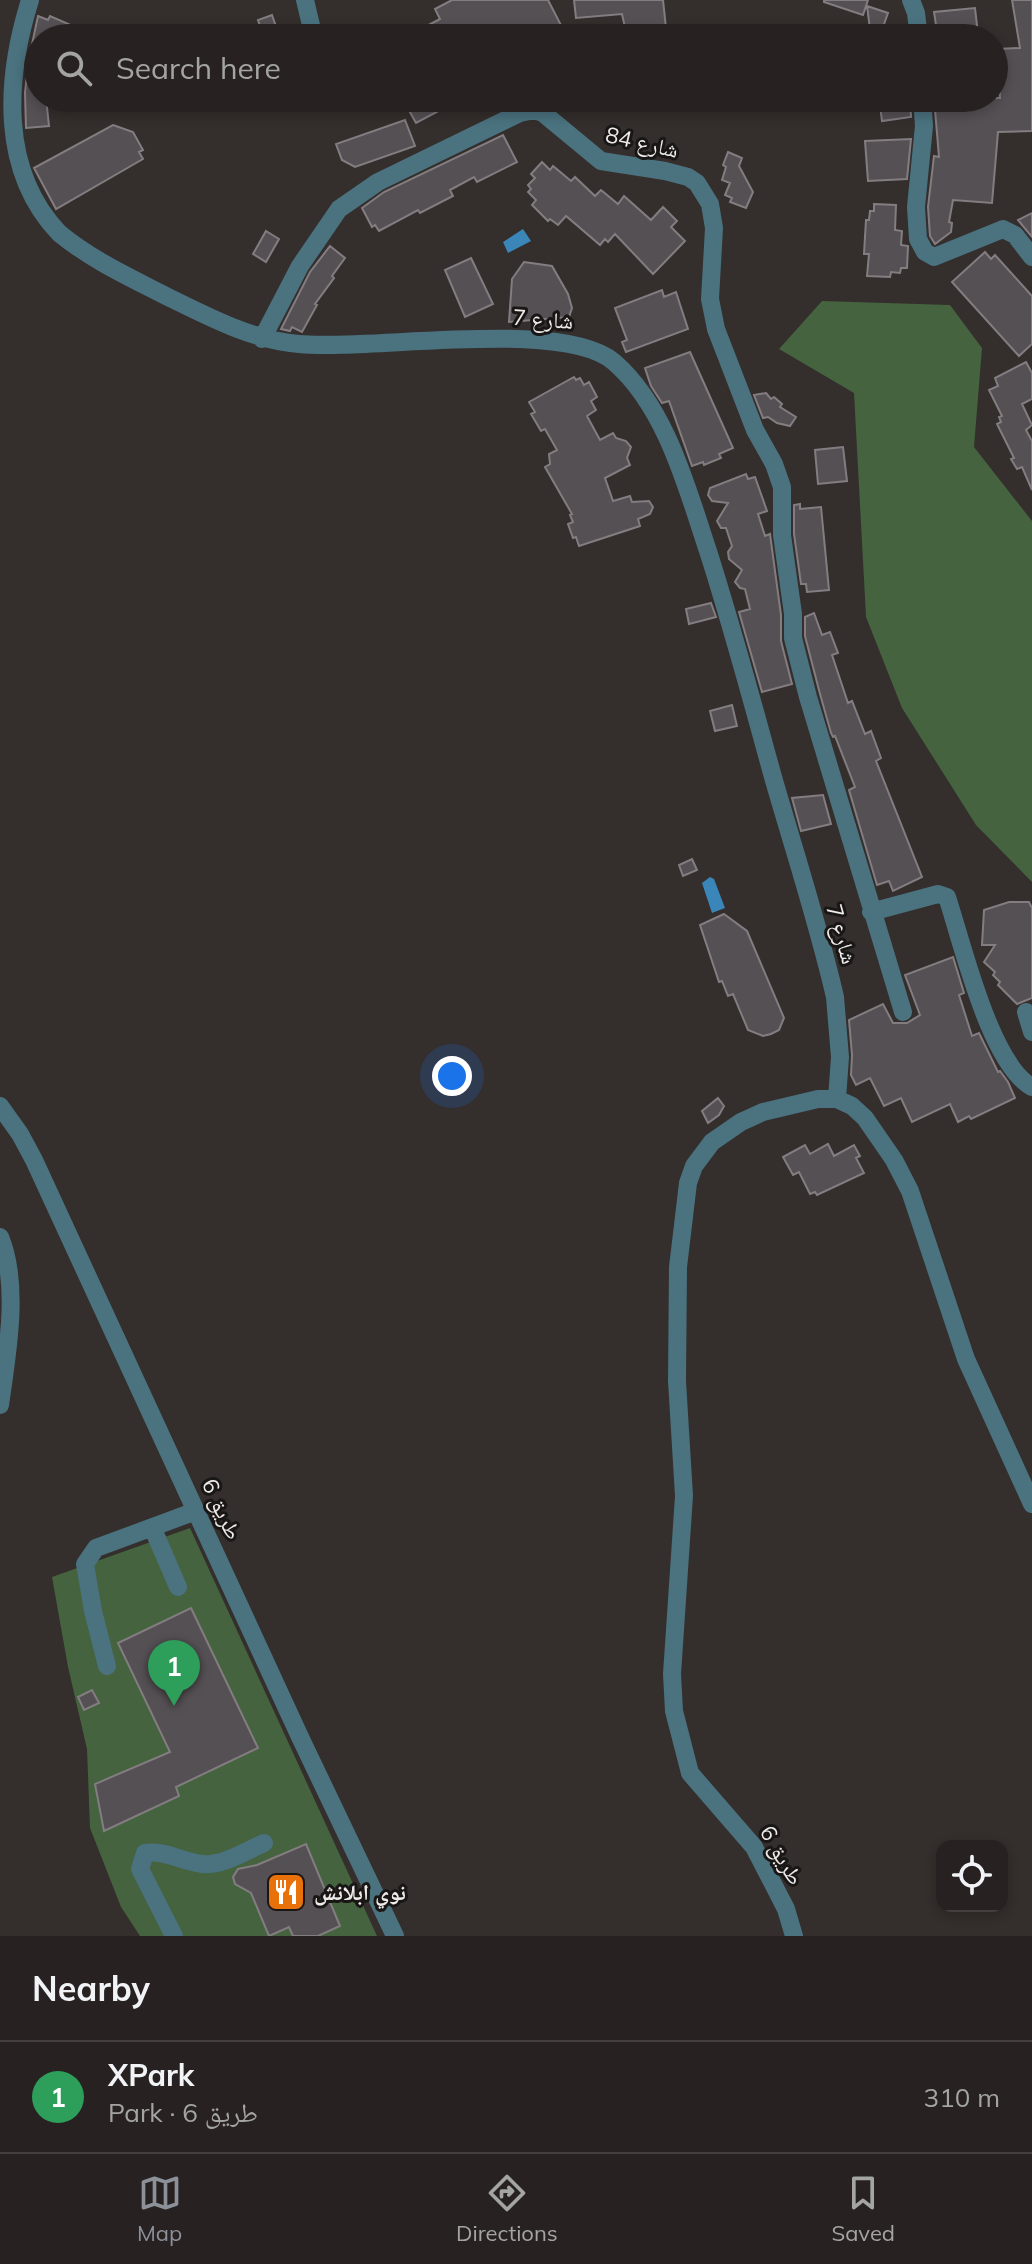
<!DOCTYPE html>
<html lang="en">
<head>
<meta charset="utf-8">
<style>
	:root { --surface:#272221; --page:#2f2a2a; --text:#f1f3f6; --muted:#a4a4a5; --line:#433f3f; --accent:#8c9099 }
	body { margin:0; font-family:Mulish,"Noto Naskh Arabic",sans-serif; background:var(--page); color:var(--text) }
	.controls { position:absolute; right:24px; bottom:24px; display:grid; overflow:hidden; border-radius:16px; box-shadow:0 4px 12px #0003 }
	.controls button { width:72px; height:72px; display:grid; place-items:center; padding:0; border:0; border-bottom:2px solid var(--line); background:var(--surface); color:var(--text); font:40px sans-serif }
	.you { position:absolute; left:452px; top:1076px; width:28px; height:28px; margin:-20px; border:6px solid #fff; border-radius:50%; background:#1a73e8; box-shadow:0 0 0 12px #1a73e833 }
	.badge { display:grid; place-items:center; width:52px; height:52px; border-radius:50%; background:var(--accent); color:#fff; font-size:26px; font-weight:700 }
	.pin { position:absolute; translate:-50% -66px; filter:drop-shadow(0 2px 4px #0008) }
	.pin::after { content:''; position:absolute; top:42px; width:28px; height:24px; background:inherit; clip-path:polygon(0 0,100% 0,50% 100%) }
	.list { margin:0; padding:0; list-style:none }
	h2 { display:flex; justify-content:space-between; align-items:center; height:104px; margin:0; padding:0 32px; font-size:34px }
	h2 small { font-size:26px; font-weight:400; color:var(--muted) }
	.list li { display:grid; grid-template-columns:52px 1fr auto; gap:24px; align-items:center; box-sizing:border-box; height:112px; padding:0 32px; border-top:2px solid var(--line) }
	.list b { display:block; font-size:30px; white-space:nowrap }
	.list p { margin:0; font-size:26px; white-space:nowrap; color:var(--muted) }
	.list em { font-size:26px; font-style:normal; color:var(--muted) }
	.icon { flex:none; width:44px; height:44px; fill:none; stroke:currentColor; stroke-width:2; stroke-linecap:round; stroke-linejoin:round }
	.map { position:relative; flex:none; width:1032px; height:1936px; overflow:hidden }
	.search { position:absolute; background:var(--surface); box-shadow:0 4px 12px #0003; left:24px; right:24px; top:24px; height:88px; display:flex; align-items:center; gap:20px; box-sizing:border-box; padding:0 28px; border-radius:44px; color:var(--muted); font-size:30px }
	.sheet { height:216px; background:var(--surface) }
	nav { display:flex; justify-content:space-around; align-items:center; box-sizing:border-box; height:112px; border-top:2px solid var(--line); background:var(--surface); font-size:22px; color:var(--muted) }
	nav a { display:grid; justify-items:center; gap:4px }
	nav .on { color:var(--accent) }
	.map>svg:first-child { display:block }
	.green { fill:#44633e }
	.water { fill:#3b86b9 }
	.building { fill:#555053; stroke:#837d81; stroke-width:2 }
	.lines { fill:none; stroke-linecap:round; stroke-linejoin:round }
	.minor { stroke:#4a727f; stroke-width:18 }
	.labels { text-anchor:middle; stroke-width:6; stroke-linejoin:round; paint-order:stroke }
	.street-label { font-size:22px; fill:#eeebe9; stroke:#191716 }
	.poi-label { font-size:22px; font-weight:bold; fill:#eeebe9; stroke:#191716; text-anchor:start }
</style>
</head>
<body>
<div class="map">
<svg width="1032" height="1936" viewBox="0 0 1032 1936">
	<rect width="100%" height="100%" fill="#342e2c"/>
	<path class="green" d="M822 301 950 305 982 348 974 447 1032 521V882L976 825 902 708 866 617 854 393 779 349Z
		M190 1528 377 1936H140L121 1907 90 1828 87 1749 68 1667 52 1577Z"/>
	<path class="water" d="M523 229 531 241 508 253 503 242Z
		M710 877 714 879 725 908 712 913 702 883Z"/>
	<path class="building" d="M452 0H548L564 31 552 38H426L421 29 440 19 435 9Z
		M574 0H663L666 28 626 32 622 14 576 18Z
		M824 0H868L863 15 824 2Z
		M1012 0H1032V131L998 132 992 203 953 200 949 222 952 223 951 232 935 244 930 236 928 207 934 156 939 157 934 98H1000L997 49 1020 48Z
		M867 6 888 13 883 27 905 25 907 38H861L860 30 870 29Z
		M975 8 978 34 938 38 934 12Z
		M272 15 280 38H264L258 20Z
		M38 16 48 20 50 16 73 26 68 38H38V98H46L49 126 26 128 25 93 28 63Z
		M402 98H463L416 123Z
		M879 98H910L911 117 882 121Z
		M405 120 415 146 355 167 342 160 336 144Z
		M113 125 133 132 143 150 139 152 143 159 56 209 34 168Z
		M503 135 517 162 477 182 474 177 450 190 453 196 420 213 418 210 379 231 375 225 372 227 362 208 384 192Z
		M911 139 907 179 868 181 865 141Z
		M728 152 742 158 739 166 753 192 746 208 730 202 732 198 725 195 730 183 722 180 726 167 723 165Z
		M542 162 550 170 553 166 571 181 575 177 595 196 601 190 618 204 624 196 651 220 663 207 677 221 671 227 685 241 653 274 615 234 608 242 605 239 600 245 566 216 558 225 550 219 548 221 532 205 536 200 528 192 531 189 528 185 535 178 531 174Z
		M874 204 896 205 895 230 902 231 901 245 908 246 907 268H901L900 273 891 272 890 277 867 276 869 254H864L866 220H869L870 211H874Z
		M1032 213V237L1018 220Z
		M266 231 279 239 266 262 253 254Z
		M330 246 345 258 332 276 334 278 315 304 317 305 302 332 292 327 290 331 281 329 310 272Z
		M985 252 991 259 995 255 1032 296V344L1019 356 952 282Z
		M471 258 493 304 465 317 445 270Z
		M524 262 552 266 568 294 572 308 569 317 509 322 512 279Z
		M662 290 664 297 676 292 688 329 626 352 622 342 627 340 615 308Z
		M690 352 733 448 719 454 721 458 704 465 703 462 692 466 669 401 662 403 651 386 645 368Z
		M1026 362 1032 373V399L1022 404 1032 425 1026 430 1032 441V490L1022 467 1017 469 1011 459 1014 458 997 424 1001 422 999 417 1002 416 989 390 998 386 995 378Z
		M574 377 576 380 580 378 584 385 589 382 597 397 591 401 596 410 587 416 600 440 613 433 616 438 626 441 631 447 627 458 630 465 605 478 613 501 630 496 632 502 649 501 653 507 650 514 638 519 640 526 579 546 576 537 573 538 568 524 573 522 570 515 572 514 545 467 550 464 549 454 557 450 545 429 541 431 531 414 535 412 529 402Z
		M766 393 771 399 774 397 782 404 780 407 796 417 790 426 777 423 768 417 763 418 754 395Z
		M843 447 847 481 818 484 815 450Z
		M746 474 748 479 755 477 767 511 758 514 765 536 770 534 781 615V641L792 684 762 692 739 612 750 609 745 589 740 588 735 582 742 570 729 559 728 552 732 546 726 528H721L717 521 728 503 712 501 708 495 710 488Z
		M800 504V509L821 507 829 590 807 592 806 584H801L794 534V505Z
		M711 603 716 617 689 624 686 609Z
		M814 613 822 635 830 632 838 653 832 655 848 703 852 701 865 734 871 731 881 758 876 761 922 877 893 891 889 881 877 885 849 790 855 787 835 736 833 737 831 733 820 694 805 636V617Z
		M732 705 737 726 715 731 710 711Z
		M823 795 831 824 801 831 792 798Z
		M692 859 697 870 683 876 679 865Z
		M1009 902H1029L1032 908V998L1017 1004 998 985 1000 982 993 975 995 972 984 962 995 945H982L984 910Z
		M724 914 747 931 784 1018 779 1030 771 1034 763 1036 748 1030 733 994 728 996 722 981 719 982 700 925Z
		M953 957 964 993 959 995 972 1036 979 1033 998 1072 1000 1071 1008 1082 1015 1098 971 1119 969 1116 958 1122 950 1104 912 1122 901 1098 884 1106 870 1078 856 1085 851 1075 852 1055 849 1020 883 1004 893 1023H907L920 1015 905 975Z
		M718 1098 724 1106 719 1115 708 1123 702 1111Z
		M828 1144 834 1156 854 1145 860 1156 856 1158 864 1173 817 1195 815 1192 810 1194 799 1172 793 1175 783 1157 805 1145 810 1154Z
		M191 1608 258 1748 176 1787 179 1796 104 1831 95 1784 170 1752 118 1643Z
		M92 1690 99 1703 84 1710 78 1697Z
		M306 1844 340 1926 318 1936H293L289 1927 269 1936 251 1893 235 1884 233 1877 238 1869 257 1865Z"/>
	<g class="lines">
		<path class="minor" d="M30 0C5 80 0 171 59 233 90 259 129 277 164 295 207 316 251 340 299 344 371 351 563 318 614 362 666 407 687 488 708 551 732 626 752 701 773 777 794 850 818 923 835 997L840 1057 837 1099
			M305 0 314 38
			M911 0 916 13 919 38
			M922 98 924 126 916 207 918 239 925 252 934 257 1003 229 1015 235 1032 257
			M262 339 300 266 339 209 378 182 520 113 534 110 543 113 601 161 665 171 688 177 697 183 710 204 714 228 710 299 716 329 755 430 774 464 782 487V535L793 614V638L808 697 903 1012
			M871 912 938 894 947 897C962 942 990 1064 1032 1087
			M1026 1012 1032 1032
			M0 1106 20 1134 34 1160 300 1737 395 1936
			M0 1237C20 1285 7 1355 0 1405
			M153 1529 178 1587
			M107 1666 93 1611 85 1564 96 1548 196 1511
			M174 1936 140 1869 145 1853C166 1850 182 1862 202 1864 222 1866 246 1851 264 1843
			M794 1936 786 1909 754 1847 690 1773 674 1711 672 1674 684 1496 677 1381 678 1267 688 1183 694 1166 712 1142 741 1122 763 1112 818 1099H837L852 1106 865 1118 894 1160 910 1191 966 1359 1032 1504"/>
	</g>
	<defs>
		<symbol id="restaurant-square" viewBox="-11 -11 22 22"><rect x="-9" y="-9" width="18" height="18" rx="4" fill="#e8710a" stroke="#191716"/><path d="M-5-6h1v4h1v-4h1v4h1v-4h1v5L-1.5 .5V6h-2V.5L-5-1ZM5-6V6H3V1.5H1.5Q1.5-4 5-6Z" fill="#fff"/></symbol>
	</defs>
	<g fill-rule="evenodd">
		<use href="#restaurant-square" x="264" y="1870" width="44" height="44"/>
	</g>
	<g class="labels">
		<g class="street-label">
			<text transform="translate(642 142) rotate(13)" y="8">شارع 84</text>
			<text transform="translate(543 319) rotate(4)" y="8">شارع 7</text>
			<text transform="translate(842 934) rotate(74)" y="8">شارع 7</text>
			<text transform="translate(222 1509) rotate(65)" y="8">طريق 6</text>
			<text transform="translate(782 1855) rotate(60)" y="8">طريق 6</text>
		</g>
		<g class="poi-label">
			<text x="314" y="1900">نوي ابلانش</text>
		</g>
	</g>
</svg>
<div class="controls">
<button><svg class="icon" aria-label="locate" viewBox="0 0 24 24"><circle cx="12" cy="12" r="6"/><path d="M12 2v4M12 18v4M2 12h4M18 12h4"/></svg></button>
</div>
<div class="you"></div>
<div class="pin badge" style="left:174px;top:1706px;background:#2e9e5b">1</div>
<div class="search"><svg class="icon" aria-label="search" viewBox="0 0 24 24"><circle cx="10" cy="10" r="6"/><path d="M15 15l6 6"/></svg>Search here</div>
</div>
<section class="sheet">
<h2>Nearby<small></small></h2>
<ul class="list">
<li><span class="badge" style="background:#2e9e5b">1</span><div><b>XPark</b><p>Park · طريق 6</p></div><em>310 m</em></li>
</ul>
</section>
<nav>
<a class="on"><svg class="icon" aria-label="map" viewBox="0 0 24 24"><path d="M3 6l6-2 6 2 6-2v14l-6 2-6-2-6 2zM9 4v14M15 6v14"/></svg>Map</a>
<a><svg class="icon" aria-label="directions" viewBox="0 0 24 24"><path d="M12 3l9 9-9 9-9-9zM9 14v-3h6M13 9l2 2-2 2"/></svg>Directions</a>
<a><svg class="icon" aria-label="saved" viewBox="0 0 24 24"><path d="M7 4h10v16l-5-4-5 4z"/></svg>Saved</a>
</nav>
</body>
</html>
